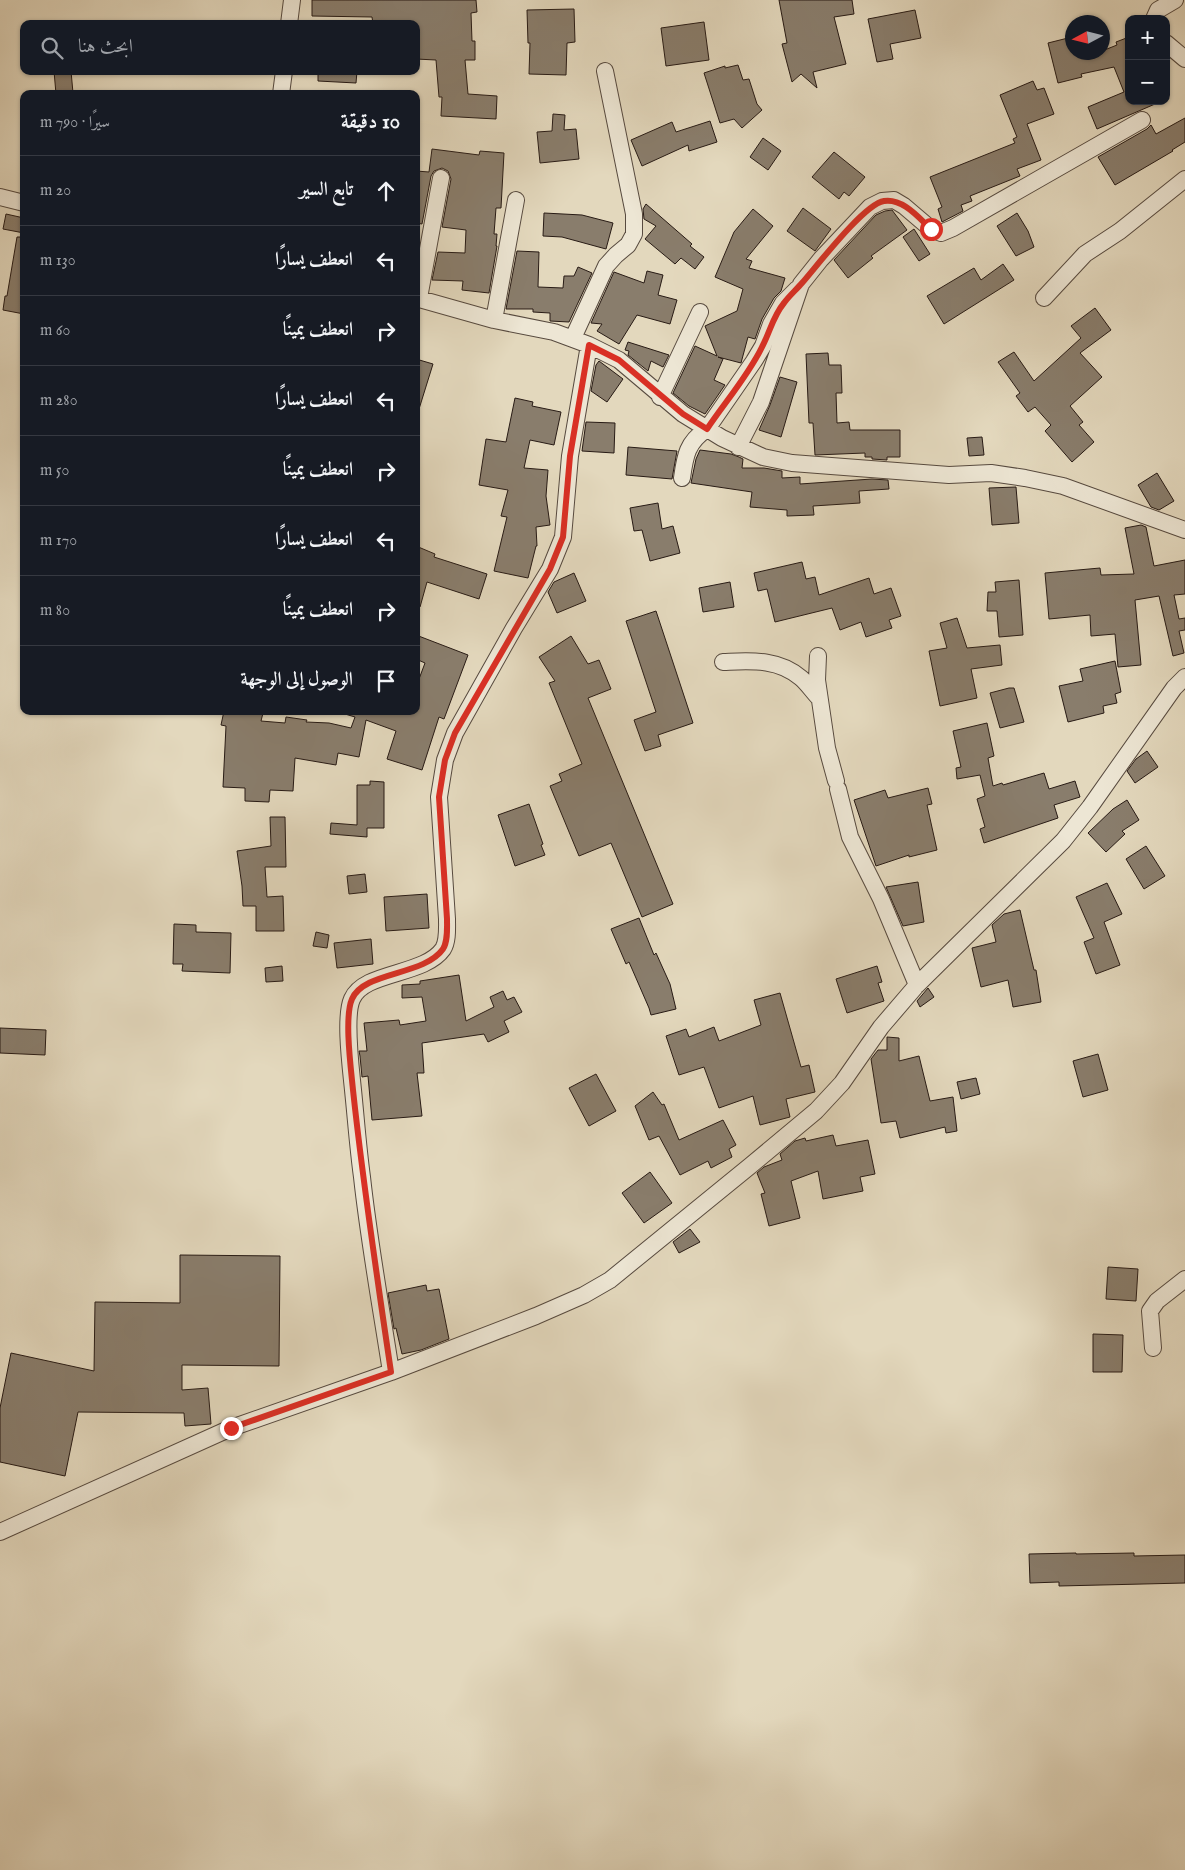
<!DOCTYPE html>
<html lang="ar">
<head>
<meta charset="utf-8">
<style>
	:root { --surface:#171b24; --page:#20242c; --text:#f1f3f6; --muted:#9ea1a6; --line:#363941 }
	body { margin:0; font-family:"IM FELL English",Amiri,serif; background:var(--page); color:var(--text); direction:rtl }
	.controls { position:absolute; right:15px; top:15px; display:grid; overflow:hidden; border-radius:10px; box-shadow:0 1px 4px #0004 }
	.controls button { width:45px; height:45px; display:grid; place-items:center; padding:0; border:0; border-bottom:1px solid var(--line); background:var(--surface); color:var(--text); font:25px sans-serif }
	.compass { position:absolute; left:1065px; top:15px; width:45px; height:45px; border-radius:50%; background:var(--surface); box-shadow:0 1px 4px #0004; rotate:263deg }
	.stop { position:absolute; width:15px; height:15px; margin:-11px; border:4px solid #d93025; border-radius:50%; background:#fff }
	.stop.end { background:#d93025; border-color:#fff; box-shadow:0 1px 5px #0008 }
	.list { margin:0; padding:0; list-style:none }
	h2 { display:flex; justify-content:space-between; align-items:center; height:65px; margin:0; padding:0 20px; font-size:21px }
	h2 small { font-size:16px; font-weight:400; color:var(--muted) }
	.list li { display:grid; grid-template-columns:32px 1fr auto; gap:15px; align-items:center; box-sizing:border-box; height:70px; padding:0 20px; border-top:1px solid var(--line) }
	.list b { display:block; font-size:19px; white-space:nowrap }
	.list em { font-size:16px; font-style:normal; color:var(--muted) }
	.icon { flex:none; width:28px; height:28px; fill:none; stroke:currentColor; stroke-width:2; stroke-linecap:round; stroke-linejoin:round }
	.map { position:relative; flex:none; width:1185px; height:1870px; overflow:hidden; direction:ltr }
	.search { position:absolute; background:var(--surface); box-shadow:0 1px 4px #0004; left:20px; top:20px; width:400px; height:55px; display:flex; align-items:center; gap:12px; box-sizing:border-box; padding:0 18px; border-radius:10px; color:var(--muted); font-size:19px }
	.panel { position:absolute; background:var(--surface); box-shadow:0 1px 4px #0004; left:20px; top:90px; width:400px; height:625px; border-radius:10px; direction:rtl }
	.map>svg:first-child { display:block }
	.building { fill:#897d6c; stroke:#281b15 }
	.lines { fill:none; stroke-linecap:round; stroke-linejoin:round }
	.minor-casing { stroke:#574a3f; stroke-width:18 }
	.minor { stroke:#ede6d4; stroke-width:16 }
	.route { stroke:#d93025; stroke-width:6 }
</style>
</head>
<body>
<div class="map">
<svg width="1185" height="1870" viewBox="0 0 1185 1870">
	<rect width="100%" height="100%" fill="#e3d8bd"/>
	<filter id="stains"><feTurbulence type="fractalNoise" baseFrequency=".004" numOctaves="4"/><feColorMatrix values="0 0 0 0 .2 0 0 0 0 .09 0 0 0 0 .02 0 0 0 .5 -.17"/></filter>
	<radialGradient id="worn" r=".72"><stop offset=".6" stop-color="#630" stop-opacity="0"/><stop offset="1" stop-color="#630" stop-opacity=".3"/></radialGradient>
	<path class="building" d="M312 0H476L477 12 471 13 472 41H475V60H465L468 94 497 96 496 119 441 116 442 97H439L436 60 416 59V24H373L372 17 312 16Z
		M779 0H852L854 14 834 17 846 64 813 72 817 88 801 74 792 82 782 44 787 43Z
		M574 9 575 42 567 43 566 75 529 74 530 43H528L527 10Z
		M915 10 921 38 890 44 893 59 877 62 868 19Z
		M704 22 709 60 666 66 661 28Z
		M1072 37V52H1102V51L1117 45 1116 42 1129 37V101H1162L1097 129 1088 107 1124 92 1114 67 1081 74 1082 77 1058 83 1048 43Z
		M738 65 743 80 749 79 757 104 762 110 742 128 734 119 720 123 704 73 725 66V68Z
		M54 71H71L73 93 56 94Z
		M318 71H357L356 83 318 81Z
		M1033 81 1037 90 1044 88 1054 114 1027 124 1041 160 1017 169 1020 176 970 196 972 201 961 205 963 211 942 222 938 209 942 207 930 177 1015 143 1013 139 1017 137 1000 95Z
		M553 114 565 115 564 130 576 129 579 159 540 163 537 132 552 131Z
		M1185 118V142L1172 150 1173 151 1115 185 1098 157 1147 129 1151 125 1156 134Z
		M710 121 717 142 689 151 688 145 642 166 631 140 672 122 676 132Z
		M763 138 781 151 768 170 750 157Z
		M432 149 479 155 480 151 504 153 501 208H496L494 234H497L496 246H497L489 293 462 290 463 281 432 280 438 252 465 253 466 230 442 227 451 179 448 171 442 168 434 171 431 176 422 224 416 223V171L429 172Z
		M834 152 865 177 849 196 844 192 839 199 812 177Z
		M646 204 692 244 690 246 704 257 695 269 681 258 675 264 645 239 656 226 644 219 643 209Z
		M803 208 831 229 815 251 787 231Z
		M753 209 773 226 746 259 752 261 749 268 785 278 781 291 774 298 762 319 755 339 748 337 741 363 718 357 723 359 714 380 725 385 705 414 689 406 673 393 695 346 717 356 705 326 737 311 743 289 715 277 734 232Z
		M892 210 907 230 871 256 873 258 848 278 834 260 876 215 885 211Z
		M544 213 582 215 613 223 606 249 562 237 543 236Z
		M1017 213 1028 231 1034 247 1016 256 997 226Z
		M6 214 24 218V233L3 229Z
		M914 229 930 254 919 261 903 237Z
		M17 237H24V314L3 310 5 296H7Z
		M517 251 539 252 538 287 563 288 564 276H574L578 267 592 273 569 322 550 321V313L533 312V309H506Z
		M1003 264 1014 280 944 324 927 296 974 268 981 280Z
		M647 271 663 275 658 295 677 300 670 324 637 315 619 344 597 331 602 324 591 323 614 272 644 283Z
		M1095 308 1111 330 1080 353 1102 377 1070 406 1083 422 1079 425 1094 442 1072 462 1045 431 1051 425 1035 407 1028 412 1016 396 1020 393 998 362 1014 352 1034 381 1081 338 1071 326Z
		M628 342 669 355 663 367 651 361 648 371 628 355 629 351 625 350Z
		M828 353 829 365H841L842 393H836L837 423 849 422 850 430H900V457H887V460L872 459V457H865V453L815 455 813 423H809L806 354Z
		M416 359 433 364 419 409 416 408Z
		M599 361 623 379 607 402 591 391 596 365Z
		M780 377 797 382 781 437 759 430 770 405Z
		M515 398 533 402 532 406 561 412 554 445 530 440 524 468 548 470 546 496 550 525 536 527 537 546H536L528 578 494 571 507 517 501 516 508 490 479 485 486 439 506 442Z
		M586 422 615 423 614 453 582 451Z
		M982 437 984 455 969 456 967 438Z
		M628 447 677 451 672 479 626 475Z
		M700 450 731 454 739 457 743 459 742 468H764L782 471V478L800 477V484L872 479 888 480 889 489 859 491 860 503 813 506 814 515 787 516V510L750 507 752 492 691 483 696 459Z
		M1157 473 1174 501 1159 510 1151 507 1138 485Z
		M1016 487 1019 523 992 525 989 488Z
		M658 503 662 529 673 526 680 553 650 561 642 530 634 531 630 508Z
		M1141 525 1146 527 1154 566 1185 560V594L1174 595 1179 619 1185 618V630L1179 631 1184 653 1173 656 1159 596 1135 600 1141 665 1118 667 1115 634 1091 636 1090 615 1049 619 1045 573 1100 568 1101 575 1134 574 1125 528Z
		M416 546 435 554 434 557 487 574 479 599 427 582 420 607H416Z
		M802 562 806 579 815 577 819 595 869 578 874 594 891 588 901 616 889 620 892 628 866 637 861 622 840 630 832 608 775 622 767 589 758 591 754 573Z
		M574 573 586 601 557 613 548 592 554 582Z
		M1019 580 1023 635 999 637 997 611H987L988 592H996L995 582Z
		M730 582 734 607 703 612 699 588Z
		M656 611 693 723 658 735 661 746 645 751 634 720 656 712 626 621Z
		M957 618 967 648 1000 645 1002 665 971 669 977 698 940 706 929 651 947 648 940 623Z
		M416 635 468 655 444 719 439 717 422 770 387 759 396 731 366 720 359 757 338 753 336 765 295 758 293 791 270 790 269 802 245 801V788L223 787 226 726 221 725 224 711 263 713 261 721 285 723 286 717 307 720 306 722 329 723 351 728 355 717 345 714V711H416V687L425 663 416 659Z
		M571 636 588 664 599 660 611 689 588 698 673 904 642 917 611 843 579 856 550 786 562 781 559 774 582 764 549 683 555 681 539 657Z
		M1115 661 1121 692 1115 694 1117 703 1103 706 1104 713 1068 722 1059 686 1083 681 1080 669Z
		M1009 688H1014L1024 722 1000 728 990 693Z
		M987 723 994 756 988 758 993 786 1002 783 1003 785 1044 773 1049 789 1075 781 1080 797 1054 805 1058 818 984 843 980 829 985 827 977 799 985 796 980 775 957 779 956 768 961 767 953 731Z
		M1147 751 1158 767 1135 783 1127 771 1136 759Z
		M370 781 384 782V828H367V837L330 834 331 823 357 825V785H370Z
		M928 788 932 804 927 805 937 850 909 857V855L876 866 854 800 885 790 888 798Z
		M1127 800 1139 820 1122 831 1125 834 1106 852 1088 833 1113 809Z
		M529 804 543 844 541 845 545 855 515 866 498 815Z
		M270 817H285L286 867H265L267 897 283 896 284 931H256V906H243L242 886 237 851 271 846Z
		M1146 846 1165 876 1144 889 1126 859Z
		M365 874 367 892 349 894 347 876Z
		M918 882 924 922 903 926 886 887Z
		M1107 883 1122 914 1104 922 1120 965 1096 974 1084 942 1094 938 1076 897Z
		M427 894 429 928 386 931 384 897Z
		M1020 910 1034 970H1036L1041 1002 1013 1007 1008 980 981 987 972 948 996 942 992 925 1004 914Z
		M639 918 654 955 656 953 670 984 676 1009 651 1015 649 1008 629 962 626 964 611 929Z
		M174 924 196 925V932L231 933 230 973 182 971 183 964H173Z
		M316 932 329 935 327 948 313 946Z
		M371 939 373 964 337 968 334 943Z
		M282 966 283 981 266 982 265 968Z
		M877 966 882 982 878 983 884 1001 847 1013 836 979Z
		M459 975 466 1021 494 1007 490 997 503 991 507 1000 514 997 522 1012 504 1021 509 1032 488 1042 484 1034 422 1043 424 1073H417L422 1116 372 1120 368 1076 362 1077 360 1056 359 1051H367L364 1023 399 1020 400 1025 426 1021 422 997 402 998V985L420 984V981Z
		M928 988 934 997 920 1007 917 1001Z
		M780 993 801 1067 809 1065 815 1092 786 1099 790 1117 760 1125 753 1096 719 1108 704 1067 679 1075 666 1036 686 1029 689 1037 714 1027 719 1041 761 1025 754 1000Z
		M0 1028 46 1030 45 1055 0 1053Z
		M887 1037 899 1038V1061L919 1056 930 1101 953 1097 957 1131 946 1133 945 1127 900 1138 896 1121 881 1123 871 1059 878 1050H887Z
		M1098 1054 1108 1090 1083 1097 1073 1061Z
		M596 1074 616 1111 589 1126 569 1088Z
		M976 1078 980 1094 961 1099 957 1082Z
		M653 1092 662 1105 664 1104 679 1140 723 1120 736 1145 729 1149 732 1157 711 1168 708 1161 680 1175 659 1136 649 1140 635 1106Z
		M833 1135 836 1146 868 1140 875 1174 860 1177 863 1191 823 1199 818 1171 791 1181 800 1218 769 1226 761 1194 765 1193 757 1173 764 1167 782 1160 780 1154 795 1141 805 1138 806 1141Z
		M650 1172 672 1203 644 1223 622 1193Z
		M690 1229 700 1242 679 1253 673 1242Z
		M180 1255 280 1256 279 1366 182 1365V1390L208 1388 211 1424 185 1426 184 1413 78 1412 65 1476 0 1462V1408L11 1353 94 1371 95 1302 180 1303Z
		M1108 1267 1138 1269 1136 1301 1106 1299Z
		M426 1285 427 1291 439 1289 449 1339 421 1350 402 1354 396 1328 394 1329 388 1293Z
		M1093 1334 1123 1335 1122 1372H1093Z
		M1076 1553V1554L1134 1553V1556L1185 1555V1583L1059 1586V1582L1030 1583 1029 1554Z"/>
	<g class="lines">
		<defs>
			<path id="minor" d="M1154 19 1158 10 1175 0
				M289 24 292 0
				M1166 43 1185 59
				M281 94 284 71
				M0 197 24 203
				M416 298 494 320 554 332 589 345 619 360 683 414 722 438 763 457 792 463 949 475 991 473 1025 478 1063 486 1185 530
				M419 298 441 178
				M1044 298 1085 254 1120 231 1185 179
				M494 320 516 200
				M573 338 606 266 616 255 628 245 634 234V214L605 71
				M660 397 700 312
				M738 447 761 402 801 284 821 259 870 207 882 201 894 200 904 206 931 229 941 233 953 228 1142 120
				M682 478C685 456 687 442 707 429L754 361 763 346 771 324 783 303 797 289
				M818 656 817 680 827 748 836 781
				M723 662C750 661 778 658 801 678 808 684 813 692 819 698
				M838 789 850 837 881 899 917 985
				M1153 1348 1150 1311 1157 1301 1185 1279
				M391 1372C381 1307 369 1242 362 1177 358 1148 356 1119 353 1090 351 1069 344 1017 352 999 364 971 424 976 443 949 448 941 447 928 447 919L439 797 445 760 455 733 514 628 550 569 563 537 570 456 589 345
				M0 1532 231 1428 391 1372 536 1316 584 1295 610 1280 750 1166 816 1111 842 1083 881 1027 917 985 1063 841 1090 807 1174 688 1185 677"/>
		</defs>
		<use href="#minor" class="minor-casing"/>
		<use href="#minor" class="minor"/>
	</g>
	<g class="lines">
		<path class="route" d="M231 1428 391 1372C377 1278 363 1184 353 1090 351 1069 344 1017 352 999 364 971 424 976 443 949 448 941 447 928 447 919L439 797 445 760 455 733 550 569 563 537 570 456 589 345 619 360 683 414 707 429C725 402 748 376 762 347 770 332 773 316 784 303 789 296 796 290 802 283 817 266 864 204 884 201 903 198 919 218 931 229"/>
	</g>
	<rect width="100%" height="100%" filter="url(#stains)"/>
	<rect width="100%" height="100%" fill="url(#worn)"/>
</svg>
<div class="controls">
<button>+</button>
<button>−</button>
</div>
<svg class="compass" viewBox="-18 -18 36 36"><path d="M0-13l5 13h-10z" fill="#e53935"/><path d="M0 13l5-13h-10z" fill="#9ea1a6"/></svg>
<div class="stop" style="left:931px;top:229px"></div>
<div class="stop end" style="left:231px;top:1428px"></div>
<div class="search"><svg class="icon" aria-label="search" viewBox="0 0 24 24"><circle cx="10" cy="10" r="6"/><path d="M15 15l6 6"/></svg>ابحث هنا</div>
<section class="panel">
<h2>10 دقيقة<small>سيرًا · 790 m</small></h2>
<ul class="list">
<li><svg class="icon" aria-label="ahead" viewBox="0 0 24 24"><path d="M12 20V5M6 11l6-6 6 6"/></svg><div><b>تابع السير</b></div><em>20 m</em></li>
<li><svg class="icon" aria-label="left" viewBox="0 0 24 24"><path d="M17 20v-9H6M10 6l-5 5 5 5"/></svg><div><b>انعطف يسارًا</b></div><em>130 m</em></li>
<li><svg class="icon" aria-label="right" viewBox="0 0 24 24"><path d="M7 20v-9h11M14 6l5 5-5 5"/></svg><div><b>انعطف يمينًا</b></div><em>60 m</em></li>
<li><svg class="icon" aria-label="left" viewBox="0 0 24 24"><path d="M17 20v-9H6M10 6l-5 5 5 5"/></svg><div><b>انعطف يسارًا</b></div><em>280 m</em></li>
<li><svg class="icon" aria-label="right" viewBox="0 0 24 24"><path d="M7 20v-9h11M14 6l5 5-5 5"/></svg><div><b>انعطف يمينًا</b></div><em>50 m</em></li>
<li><svg class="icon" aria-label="left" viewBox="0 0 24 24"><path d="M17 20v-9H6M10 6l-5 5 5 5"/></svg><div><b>انعطف يسارًا</b></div><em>170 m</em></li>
<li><svg class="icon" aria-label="right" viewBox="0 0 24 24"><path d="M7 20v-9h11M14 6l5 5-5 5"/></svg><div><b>انعطف يمينًا</b></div><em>80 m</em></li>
<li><svg class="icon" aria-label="arrive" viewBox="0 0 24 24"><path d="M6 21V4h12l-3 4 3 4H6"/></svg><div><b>الوصول إلى الوجهة</b></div></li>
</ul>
</section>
</div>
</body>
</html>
